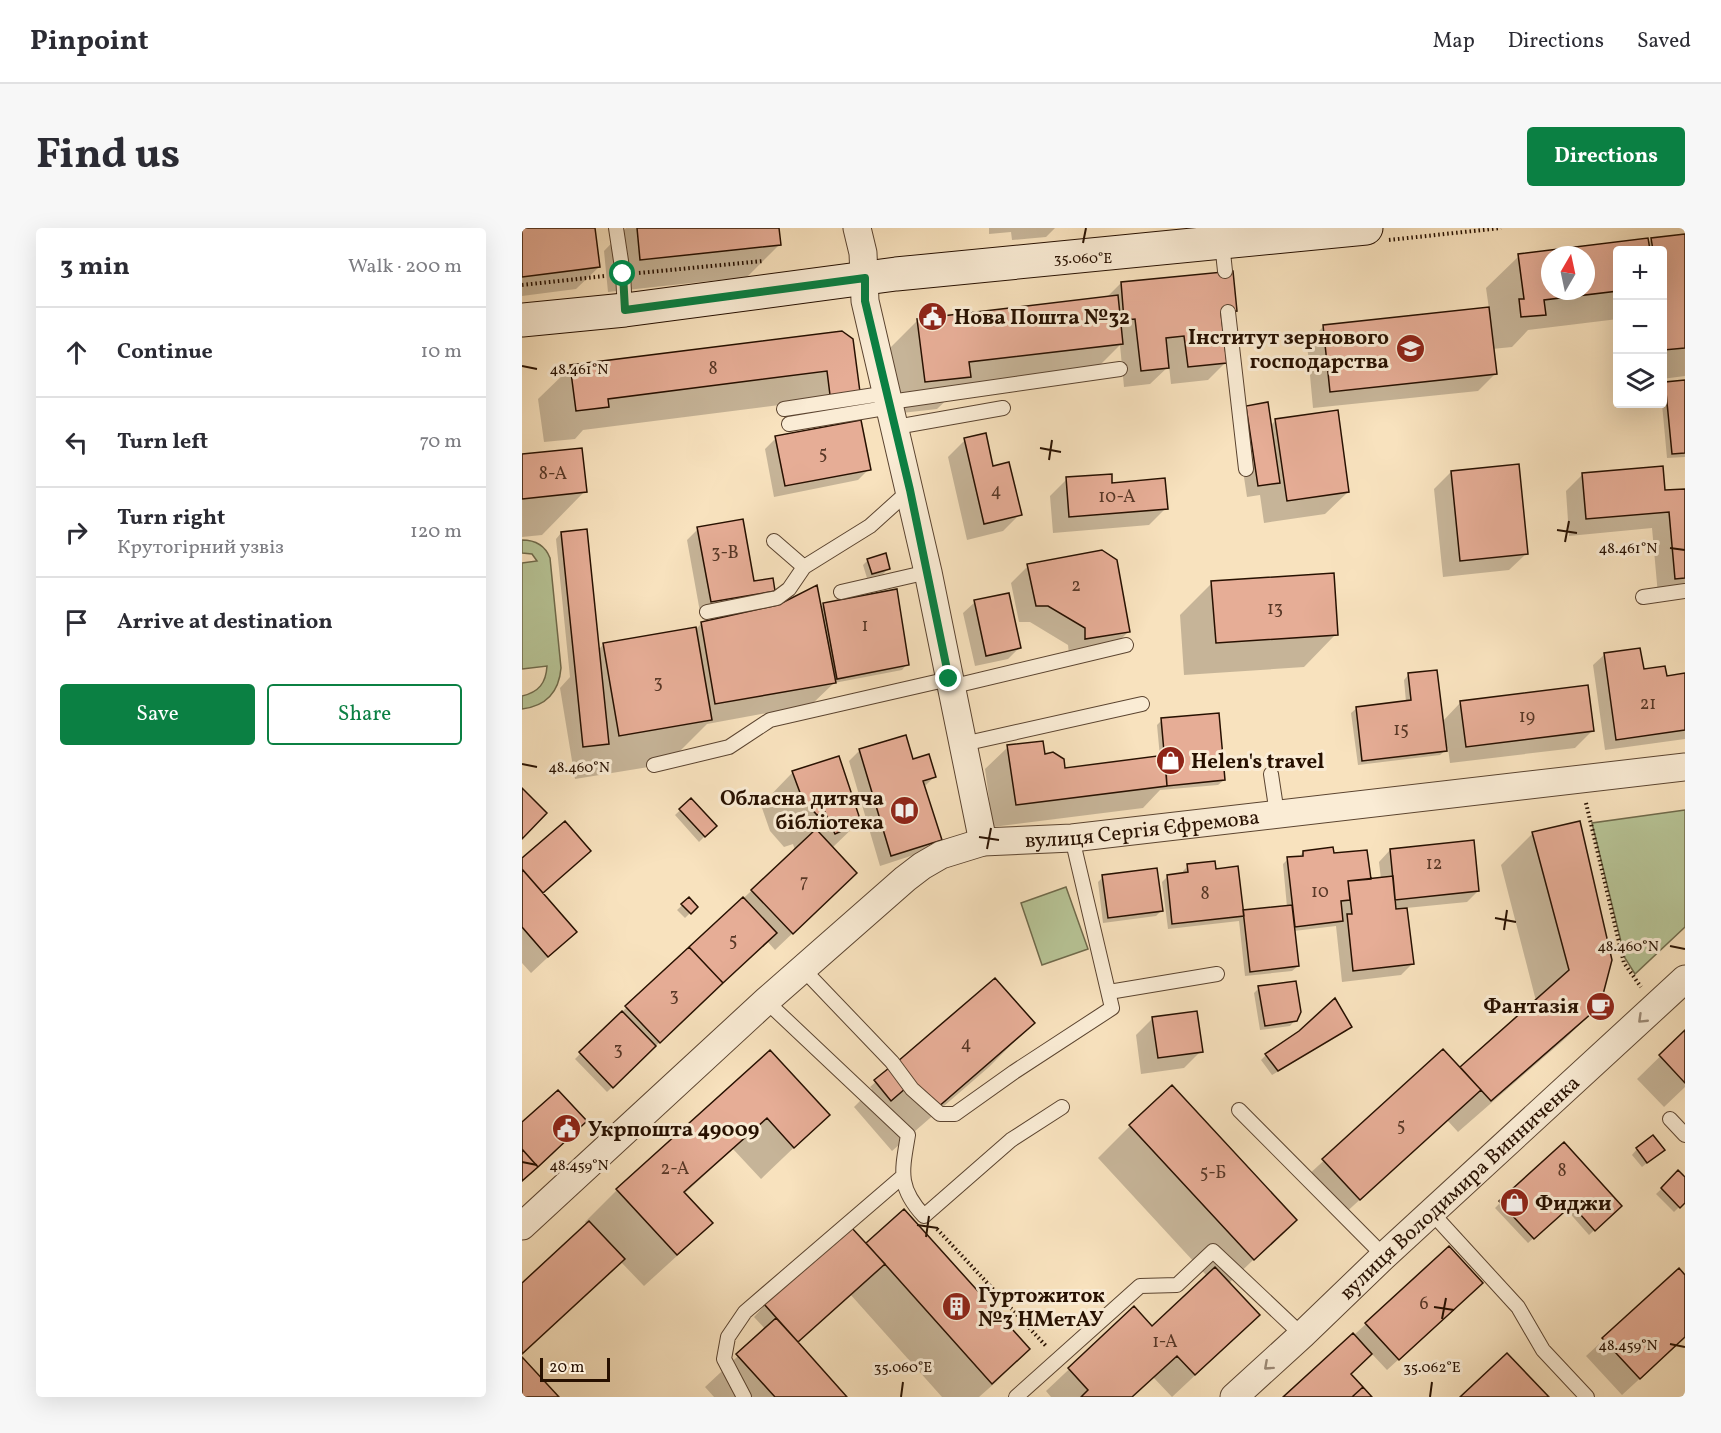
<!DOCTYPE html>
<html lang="en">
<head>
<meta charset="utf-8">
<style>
	:root { --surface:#fff; --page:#f7f7f7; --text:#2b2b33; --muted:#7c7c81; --line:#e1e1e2; --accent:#0b8043 }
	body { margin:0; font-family:Vollkorn,serif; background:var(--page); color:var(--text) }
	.controls { position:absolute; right:18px; top:18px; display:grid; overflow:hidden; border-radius:6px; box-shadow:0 6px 24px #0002 }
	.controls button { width:54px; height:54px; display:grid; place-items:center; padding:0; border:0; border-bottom:2px solid var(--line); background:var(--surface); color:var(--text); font:30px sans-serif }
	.compass { position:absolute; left:1019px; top:18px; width:54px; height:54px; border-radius:50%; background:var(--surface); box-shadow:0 6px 24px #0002; rotate:9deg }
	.scale { position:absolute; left:18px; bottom:15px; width:70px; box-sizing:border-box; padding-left:6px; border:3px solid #271000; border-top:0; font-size:16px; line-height:21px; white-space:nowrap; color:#271000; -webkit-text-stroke:4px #faecd5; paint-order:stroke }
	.stop { position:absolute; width:18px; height:18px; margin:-14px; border:4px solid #0b8043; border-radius:50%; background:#fff }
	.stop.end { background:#0b8043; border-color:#fff; box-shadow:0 2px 6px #0008 }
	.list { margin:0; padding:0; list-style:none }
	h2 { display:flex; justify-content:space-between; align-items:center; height:78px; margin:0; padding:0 24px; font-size:26px }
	h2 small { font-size:20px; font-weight:400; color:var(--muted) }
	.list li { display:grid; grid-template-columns:39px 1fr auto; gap:18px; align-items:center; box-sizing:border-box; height:90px; padding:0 24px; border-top:2px solid var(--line) }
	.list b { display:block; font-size:22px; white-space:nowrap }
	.list p { margin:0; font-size:20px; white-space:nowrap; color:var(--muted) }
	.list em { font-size:20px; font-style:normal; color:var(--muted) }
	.actions { display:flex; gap:12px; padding:18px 24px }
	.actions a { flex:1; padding:14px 0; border:2px solid var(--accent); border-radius:6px; text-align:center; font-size:21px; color:var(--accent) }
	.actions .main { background:var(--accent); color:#fff }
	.icon { flex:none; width:33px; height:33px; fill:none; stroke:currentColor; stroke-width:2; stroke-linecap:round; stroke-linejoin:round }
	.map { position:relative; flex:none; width:1163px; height:1169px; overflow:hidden; border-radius:6px }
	header { display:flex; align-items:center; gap:36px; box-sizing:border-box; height:84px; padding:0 30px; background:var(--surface); border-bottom:2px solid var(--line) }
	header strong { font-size:28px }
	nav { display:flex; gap:33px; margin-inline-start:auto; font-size:21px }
	.intro { display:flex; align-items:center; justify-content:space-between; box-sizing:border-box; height:144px; padding:0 36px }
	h1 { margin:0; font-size:42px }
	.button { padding:15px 27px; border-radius:6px; background:var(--accent); color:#fff; font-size:21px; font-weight:700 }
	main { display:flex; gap:36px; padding:0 36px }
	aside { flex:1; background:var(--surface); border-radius:6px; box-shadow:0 6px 24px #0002 }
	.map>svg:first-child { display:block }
	.green { fill:#b7c496; stroke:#6f6a4b; stroke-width:1.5 }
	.shadow { fill:#0003; fill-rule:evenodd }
	.building { fill:#e6ad96; stroke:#271000; stroke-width:1.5; fill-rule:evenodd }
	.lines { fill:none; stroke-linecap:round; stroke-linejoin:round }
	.lane-casing { stroke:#5b4430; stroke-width:16 }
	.street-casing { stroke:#5b4430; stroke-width:29 }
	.secondary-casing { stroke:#271000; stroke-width:35 }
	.path { stroke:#271000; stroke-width:4; stroke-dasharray:1.5 3; stroke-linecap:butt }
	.lane { stroke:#faecd5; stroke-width:14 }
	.street { stroke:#faecd5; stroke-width:27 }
	.secondary { stroke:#faecd5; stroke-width:33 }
	.oneway { stroke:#9b8975 }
	.route { stroke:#0b8043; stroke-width:8 }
	.ticks { fill:none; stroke:#271000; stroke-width:2 }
	.labels { text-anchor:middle; stroke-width:6; stroke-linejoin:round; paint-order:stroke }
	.number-label { font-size:18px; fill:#573726 }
	.poi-label { font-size:21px; font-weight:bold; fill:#271000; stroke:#faecd5; text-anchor:start }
	.street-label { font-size:21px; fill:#271000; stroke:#faecd5 }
	.ticks-label { font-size:15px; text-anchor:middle; fill:#271000; stroke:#faecd5; stroke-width:6; stroke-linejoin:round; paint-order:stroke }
</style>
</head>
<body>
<header>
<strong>Pinpoint</strong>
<nav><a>Map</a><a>Directions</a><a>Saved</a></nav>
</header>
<div class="intro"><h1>Find us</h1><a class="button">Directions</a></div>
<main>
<aside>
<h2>3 min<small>Walk · 200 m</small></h2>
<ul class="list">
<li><svg class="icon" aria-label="ahead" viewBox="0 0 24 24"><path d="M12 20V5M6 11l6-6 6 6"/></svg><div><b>Continue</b></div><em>10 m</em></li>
<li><svg class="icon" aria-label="left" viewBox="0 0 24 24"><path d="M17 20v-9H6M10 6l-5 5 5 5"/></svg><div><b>Turn left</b></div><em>70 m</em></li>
<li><svg class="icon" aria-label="right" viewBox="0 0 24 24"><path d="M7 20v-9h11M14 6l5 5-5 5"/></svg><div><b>Turn right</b><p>Крутогірний узвіз</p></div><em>120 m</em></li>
<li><svg class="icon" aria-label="arrive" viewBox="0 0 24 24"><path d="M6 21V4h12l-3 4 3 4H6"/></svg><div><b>Arrive at destination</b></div></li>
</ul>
<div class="actions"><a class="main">Save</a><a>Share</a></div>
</aside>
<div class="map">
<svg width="1163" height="1169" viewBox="0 0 1163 1169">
	<rect width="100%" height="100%" fill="#f8e2be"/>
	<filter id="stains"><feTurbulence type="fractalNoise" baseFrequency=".00333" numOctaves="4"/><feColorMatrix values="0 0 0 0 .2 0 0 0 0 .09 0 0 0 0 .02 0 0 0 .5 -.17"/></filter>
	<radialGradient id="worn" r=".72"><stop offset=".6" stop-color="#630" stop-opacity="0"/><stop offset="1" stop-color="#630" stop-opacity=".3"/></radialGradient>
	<path class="green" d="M0 312C14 312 23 317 28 330L39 440C37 464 24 478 0 481V468C17 464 24 455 25 438L0 441V335L15 333 10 326 0 325Z
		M1163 582V699L1113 746 1103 730 1070 595Z
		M544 659 566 721 520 737 499 675Z"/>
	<path class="shadow" d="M0 0H72L77 39 54 61 0 68Z
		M104 0H256L257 17 225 49 86 64 82 23Z
		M467 0H533L524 9 490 12 489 4 467 6Z
		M1163 7V148L1140 151V22H1096V91L1006 102 990 119 970 121 973 146 956 163 791 180 785 115 802 98 967 81 964 60 997 28 1125 16 1130 11ZM1028 27H1064V63H1028Z
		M599 55 713 83 699 97 703 135 686 152 649 156 647 138 628 156 602 159 598 117 567 148 433 164 415 181 371 186 363 125 396 92 584 70Z
		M320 105 336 163 303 196 276 199 273 175 61 202 53 211 22 214 16 171 49 139Z
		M1163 154V229L1145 230 1140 176V159L1144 156Z
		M725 179 748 198 754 192 826 264 803 286 742 295 738 267 725 269 713 190Z
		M254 210 347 241 336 252 252 269 243 221Z
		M443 212 470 239 498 286 481 303 445 312 426 229Z
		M0 228 63 263 20 307 0 309Z
		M929 244 1005 325 987 342 921 349 912 261Z
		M1061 246 1142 264 1163 262V365L1136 367 1130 300 1047 308 1044 263Z
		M545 251 644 280 627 297 531 305 528 268Z
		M176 301 231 355 252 362 240 373 178 384 165 312Z
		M39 305 76 422 82 416 174 401 180 395 298 380 302 376 385 436 380 442 312 455 289 477 185 496 145 536 53 551 38 460 48 449 34 311Z
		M346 332 367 340 361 346 345 350 341 337Z
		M506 338 606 404 589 421 547 427 546 417 508 394H497L489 355Z
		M690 355 814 406 782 439 662 447 658 387Z
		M453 374 497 420 486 431 453 438 441 385Z
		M1083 426 1120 443 1144 449 1163 447V511L1083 522 1071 437Z
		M887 446 920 494 939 474 1070 503 1053 520 928 535 926 520 918 527 836 537 829 485 835 480 884 474 882 452Z
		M640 492 702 552 696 557 638 562 621 580 471 599 463 541 486 519 522 527 541 542 638 529 635 497Z
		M338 522 390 532 412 549 401 560 418 611 407 622 358 638 327 533Z
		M271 544 337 594 310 620 316 662 253 722 245 713 85 864 53 831 104 780 273 622 271 616 262 619 248 603 239 577Z
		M169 572 188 603 177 614 153 587Z
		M1011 605 1077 777 1044 810 936 904 925 892 820 988 784 949 921 823 938 842 1014 773 979 637Z
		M868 622 956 663 945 674 884 680 890 736 879 747 820 754 814 698 772 703 776 738 770 743 723 748 717 693 646 701 640 654 646 648 661 646V643L666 638 693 642 720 684 765 679 761 636 766 631 776 630 781 624 811 627 847 652 859 651 857 634Z
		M0 632 50 639 20 666 53 704 9 745 0 735Z
		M581 649 639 683 634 688 581 695 576 654Z
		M167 671 174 679 163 690 155 682Z
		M737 760 773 792 768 798 738 802 732 765Z
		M631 790 679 823 662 840 619 846 614 807Z
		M511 795 467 839 370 923 332 879 350 861 348 859 367 842Z
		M828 799 823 804 750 847 739 832 744 827Z
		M1163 804V859L1142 879 1115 851Z
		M248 824 306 887 239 951 211 921 162 966 188 995 156 1027 122 1058 98 1033 0 1127V1057L65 997 63 994 95 962Z
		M63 893 31 926 0 954V897Z
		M608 898 773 992 707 1055 714 1109 650 1169 631 1149 610 1169H529L524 1163 612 1080 630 1100 685 1048 576 930Z
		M1115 921 1135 927 1120 939 1110 927Z
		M1156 945 1163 973 1152 984 1134 966Z
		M978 975 1098 978 1067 1007 1044 981 1006 1015 973 980Z
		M382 983 506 1121 474 1154 457 1169H420L328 1066 274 1114 323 1169H192L183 1159 244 1102 232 1089 243 1077 329 1001 343 1017Z
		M1157 1042 1163 1109 1100 1167 1064 1128Z
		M948 1066 865 1142 849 1125 827 1146 848 1169H764L844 1096Z"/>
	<path class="building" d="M0 0H73L78 39 0 49Z
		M115 0H257L259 17 118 32Z
		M1163 6V120L1142 122 1140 22H1131L1129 10Z
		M1126 10 1128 22H1096V63L1022 72 1024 87 999 89 997 71H1002L996 26ZM1028 27H1064V63H1028Z
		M711 43 715 83 699 85 705 135 666 139 662 108 644 110 647 140 619 143 613 91 602 92 599 54Z
		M596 67 601 116 447 134 449 149 403 154 395 91Z
		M967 79 975 146 808 164 801 97Z
		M320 103 331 111 338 164 308 167 305 143 86 171 87 179 54 183 48 137Z
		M1163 152V225L1150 226 1143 154Z
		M746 174 758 255 736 258 724 178Z
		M816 182 827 264 765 273 753 191Z
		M339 192 349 242 263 258 253 208Z
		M464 205 471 238 487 234 500 287 462 296 442 210Z
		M60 220 65 264 0 271V226Z
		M997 236 1006 326 938 333 929 243Z
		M1141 238 1143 262 1163 261V350L1153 351 1147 284 1064 291 1060 245Z
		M590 246V255L643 250 646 281 547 289 544 249Z
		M221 291 232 353 251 350 253 363 189 374 175 299Z
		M65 301 87 516 61 519 39 304Z
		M580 322 595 332 608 404 563 411V400L526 378H514L505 336Z
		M364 325 368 341 350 346 345 331Z
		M812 345 816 407 694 415 689 353Z
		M295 357 314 455 193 476 179 394 256 377Z
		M375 361 387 437 315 451 301 375Z
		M487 365 499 420 464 428 452 372Z
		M174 399 190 492 97 508 81 415Z
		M1118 420 1122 441 1143 438 1145 448 1163 445V502L1094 512 1082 425Z
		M915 442 925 523 840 533 834 479 889 472 886 445Z
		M1066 457 1072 503 944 519 938 473Z
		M697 485 703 552 645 558 639 490Z
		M384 507 391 531 407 526 414 549 401 553 420 612 369 628 337 521Z
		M521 513 523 526 531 524 542 531 543 540 643 527 645 558 494 577 485 517Z
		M317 528 339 594 313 606 303 584 295 587 280 570 270 543Z
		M0 560 25 585 0 611Z
		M169 570 195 598 183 609 157 581Z
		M43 593 69 623 21 665 0 641V630Z
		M1058 593 1090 732 1078 778 969 873 938 839 1047 742 1010 604Z
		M294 601 335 645 271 706 229 662Z
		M952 612 957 663 873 672 868 621Z
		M811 619 812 625 845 622 849 651 826 653 828 672 819 673 821 693 773 699 765 629 781 628V623Z
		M693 633 694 641 716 638 722 688 650 696 645 647 666 644 665 636Z
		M635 640 641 683 586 690 580 647Z
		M0 641 55 704 26 729 0 699Z
		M871 648 874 681 885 680 892 736 831 743 825 686H830L826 653Z
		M167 669 176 679 169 686 159 676Z
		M221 669 255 705 201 755 167 719Z
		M770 677 777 738 728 744 721 682Z
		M167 719 201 755 138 815 103 778Z
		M473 750 513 795 415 880 375 834Z
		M774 753 779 784 775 793 743 798 736 758Z
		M813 770 830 799 756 843 743 826 777 803Z
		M100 783 134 818 91 860 57 824Z
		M675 783 681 824 636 830 630 789Z
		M1163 802V855L1137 827Z
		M921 821 959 862 838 972 800 931Z
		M248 822 308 887 272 920 245 890 162 964 191 995 155 1027 94 961Z
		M367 840 384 860 369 873 352 852Z
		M650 857 775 992 732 1032 607 897Z
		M36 862 65 893 16 939 0 921V894Z
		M1131 907 1143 922 1125 935 1114 920Z
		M1042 914 1100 978 1073 1003 1050 977 1012 1011 977 973Z
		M0 921 16 939 0 953Z
		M1156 942 1163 949V975L1158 980 1139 960Z
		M382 981 508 1121 470 1156 344 1015Z
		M67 993 103 1031 0 1126V1055Z
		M329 999 363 1036 276 1114 242 1076Z
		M927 1018 961 1055 877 1132 843 1095Z
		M693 1039 738 1087 673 1147 655 1128 610 1169H559L566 1162 546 1140 612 1078 630 1098Z
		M1157 1040 1163 1047V1109L1118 1151 1080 1110Z
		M254 1090 276 1114 325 1169H253L214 1126Z
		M831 1105 850 1126 829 1146 841 1159 830 1169H761Z
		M985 1125 1027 1169H938Z
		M0 1129 37 1169H0Z
		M841 1159 850 1169H830Z"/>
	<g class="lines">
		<defs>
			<path id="lane" d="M94 0 101 46 103 82
				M700 15 703 43
				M706 84 724 241
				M368 174 598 141
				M262 181 366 165
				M267 196 369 179
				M374 199 481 180
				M252 313 282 339 348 298 388 262
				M319 364 406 344
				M1121 369 1163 363
				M185 384 255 370 267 361 282 339
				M428 459 604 417
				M441 516 620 476
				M132 537 207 519 248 492 427 451
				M749 546 755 586
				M280 740 370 834 390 861 418 886H433L492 844 590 780 550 610
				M587 764 695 746
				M244 773 386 907C380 943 375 959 402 988L489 912 540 879
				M717 882 862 1028
				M1148 891 1163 907
				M909 984 996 1079 1021 1122 1065 1169
				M222 1169 202 1131 206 1109 223 1084 380 949
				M494 1169 618 1058 655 1057 691 1023 780 1107"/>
			<g id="street">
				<path d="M335 0 341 25 343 73 406 344 461 614"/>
				<path id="s1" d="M0 998 244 773 383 651 400 638 419 627 461 614 550 610 1163 539"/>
				<path id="s2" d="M712 1169 780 1107 862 1028 1163 751"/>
			</g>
			<path id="secondary" d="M0 92 103 82 374 46 844 0"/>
		</defs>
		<use href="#lane" class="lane-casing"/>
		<use href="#street" class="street-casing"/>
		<use href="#secondary" class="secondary-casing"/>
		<path class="path" d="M867 12 979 0
			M117 45 241 33
			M0 57 83 48
			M1064 575 1102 735 1119 759
			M415 1001 525 1119"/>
		<use href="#lane" class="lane"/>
		<use href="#street" class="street"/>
		<use href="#secondary" class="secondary"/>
	</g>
	<defs><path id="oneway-chevron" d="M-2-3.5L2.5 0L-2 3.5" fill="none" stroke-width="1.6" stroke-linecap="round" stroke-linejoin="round" transform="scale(1.5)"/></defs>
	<g class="oneway">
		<use href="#oneway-chevron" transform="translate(1120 791) rotate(136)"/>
		<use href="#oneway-chevron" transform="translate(746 1138) rotate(138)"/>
	</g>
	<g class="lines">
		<path class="route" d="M101 46 103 82 343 50V73L388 262 427 451"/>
	</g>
	<path class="ticks" d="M561 15 564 0M0 138 15 141M518 220 539 224M527 232 530 212M1035 302 1055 305M1043 314 1047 293M1148 320 1163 322M0 536 15 539M457 609 477 612M465 621 469 600M973 690 994 694M982 702 985 682M1148 718 1163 721M0 934 15 937M395 997 416 1000M404 1009 407 988M912 1079 932 1082M920 1091 924 1070M1148 1116 1163 1119M379 1169 381 1154M908 1169 910 1154"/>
	<defs>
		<symbol id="civic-disc" viewBox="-11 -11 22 22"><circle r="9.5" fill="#8f2418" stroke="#faecd5"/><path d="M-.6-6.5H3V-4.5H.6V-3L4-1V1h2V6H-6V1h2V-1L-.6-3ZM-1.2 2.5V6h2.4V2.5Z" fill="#fff"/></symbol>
		<symbol id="university-disc" viewBox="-11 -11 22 22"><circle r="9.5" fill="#8f2418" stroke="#faecd5"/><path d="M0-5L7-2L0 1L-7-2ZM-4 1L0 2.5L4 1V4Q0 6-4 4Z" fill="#fff"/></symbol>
		<symbol id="shop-disc" viewBox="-11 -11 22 22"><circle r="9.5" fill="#8f2418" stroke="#faecd5"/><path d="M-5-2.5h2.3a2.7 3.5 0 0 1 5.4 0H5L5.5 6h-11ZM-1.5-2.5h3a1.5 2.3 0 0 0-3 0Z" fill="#fff"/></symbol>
		<symbol id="library-disc" viewBox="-11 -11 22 22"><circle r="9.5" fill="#8f2418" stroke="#faecd5"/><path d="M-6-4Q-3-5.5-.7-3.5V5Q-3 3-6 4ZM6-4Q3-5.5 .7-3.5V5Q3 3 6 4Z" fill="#fff"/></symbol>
		<symbol id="cafe-disc" viewBox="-11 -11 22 22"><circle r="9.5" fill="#8f2418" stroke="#faecd5"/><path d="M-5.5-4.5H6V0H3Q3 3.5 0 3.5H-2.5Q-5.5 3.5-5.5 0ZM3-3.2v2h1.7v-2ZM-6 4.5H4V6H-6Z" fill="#fff"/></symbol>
		<symbol id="building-disc" viewBox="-11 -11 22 22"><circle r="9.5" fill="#8f2418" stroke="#faecd5"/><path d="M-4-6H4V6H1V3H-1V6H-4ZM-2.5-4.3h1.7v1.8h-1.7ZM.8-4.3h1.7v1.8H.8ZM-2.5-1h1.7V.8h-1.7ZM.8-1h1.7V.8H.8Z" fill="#fff"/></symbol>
	</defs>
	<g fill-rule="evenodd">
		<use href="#civic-disc" x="394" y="72" width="33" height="33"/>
		<use href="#university-disc" x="872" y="104" width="33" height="33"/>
		<use href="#shop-disc" x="632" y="516" width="33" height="33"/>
		<use href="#library-disc" x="366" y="566" width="33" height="33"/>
		<use href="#cafe-disc" x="1062" y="762" width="33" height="33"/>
		<use href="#civic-disc" x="28" y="884" width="33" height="33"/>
		<use href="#shop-disc" x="976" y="958" width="33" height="33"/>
		<use href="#building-disc" x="418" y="1062" width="33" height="33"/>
	</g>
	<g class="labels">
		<g class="number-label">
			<text x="191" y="146">8</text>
			<text x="301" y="231">5</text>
			<text x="31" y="251">8-А</text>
			<text x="474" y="268">4</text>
			<text x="595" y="274">10-А</text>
			<text x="203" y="330">3-В</text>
			<text x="554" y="363">2</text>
			<text x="753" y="386">13</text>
			<text x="343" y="403">1</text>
			<text x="136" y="460">3</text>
			<text x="1126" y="481">21</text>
			<text x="1005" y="494">19</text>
			<text x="879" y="507">15</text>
			<text x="912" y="641">12</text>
			<text x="282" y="659">7</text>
			<text x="798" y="669">10</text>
			<text x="683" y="671">8</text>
			<text x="211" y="718">5</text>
			<text x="152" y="773">3</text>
			<text x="444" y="821">4</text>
			<text x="96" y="827">3</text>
			<text x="879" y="903">5</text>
			<text x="153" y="946">2-А</text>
			<text x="1040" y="948">8</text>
			<text x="691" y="950">5-Б</text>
			<text x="902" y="1081">6</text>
			<text x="643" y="1119">1-А</text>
		</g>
		<g class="poi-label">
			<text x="432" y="96">Нова Пошта №32</text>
			<text x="867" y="116" text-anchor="end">Інститут зернового<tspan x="867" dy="24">господарства</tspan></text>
			<text x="669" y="540">Helen's travel</text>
			<text x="362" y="577" text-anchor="end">Обласна дитяча<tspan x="362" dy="24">бібліотека</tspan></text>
			<text x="1057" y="785" text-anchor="end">Фантазія</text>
			<text x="66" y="908">Укрпошта 49009</text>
			<text x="1013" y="982">Фиджи</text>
			<text x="456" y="1074">Гуртожиток<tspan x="456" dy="24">№3 НМетАУ</tspan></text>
		</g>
		<g class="street-label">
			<text dy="7" stroke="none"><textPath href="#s1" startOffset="764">вулиця Сергія Єфремова</textPath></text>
			<text dy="7" stroke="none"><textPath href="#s2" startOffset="308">вулиця Володимира Винниченка</textPath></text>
		</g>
	</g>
	<g class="ticks-label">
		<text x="561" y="35">35.060°E</text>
		<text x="57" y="146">48.461°N</text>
		<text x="1106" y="325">48.461°N</text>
		<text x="57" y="544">48.460°N</text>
		<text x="1106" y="723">48.460°N</text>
		<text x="57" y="942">48.459°N</text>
		<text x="1106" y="1122">48.459°N</text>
		<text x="381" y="1144">35.060°E</text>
		<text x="910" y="1144">35.062°E</text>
	</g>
	<rect width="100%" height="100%" filter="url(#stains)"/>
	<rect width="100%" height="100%" fill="url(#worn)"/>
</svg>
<div class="controls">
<button>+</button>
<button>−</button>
<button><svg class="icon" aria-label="layers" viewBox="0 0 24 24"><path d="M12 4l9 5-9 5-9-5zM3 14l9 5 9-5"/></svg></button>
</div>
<svg class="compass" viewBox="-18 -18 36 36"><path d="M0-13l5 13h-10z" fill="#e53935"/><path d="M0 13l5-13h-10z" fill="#7c7c81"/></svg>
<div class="scale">20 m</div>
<div class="stop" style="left:101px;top:46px"></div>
<div class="stop end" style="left:427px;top:451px"></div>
</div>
</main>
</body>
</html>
